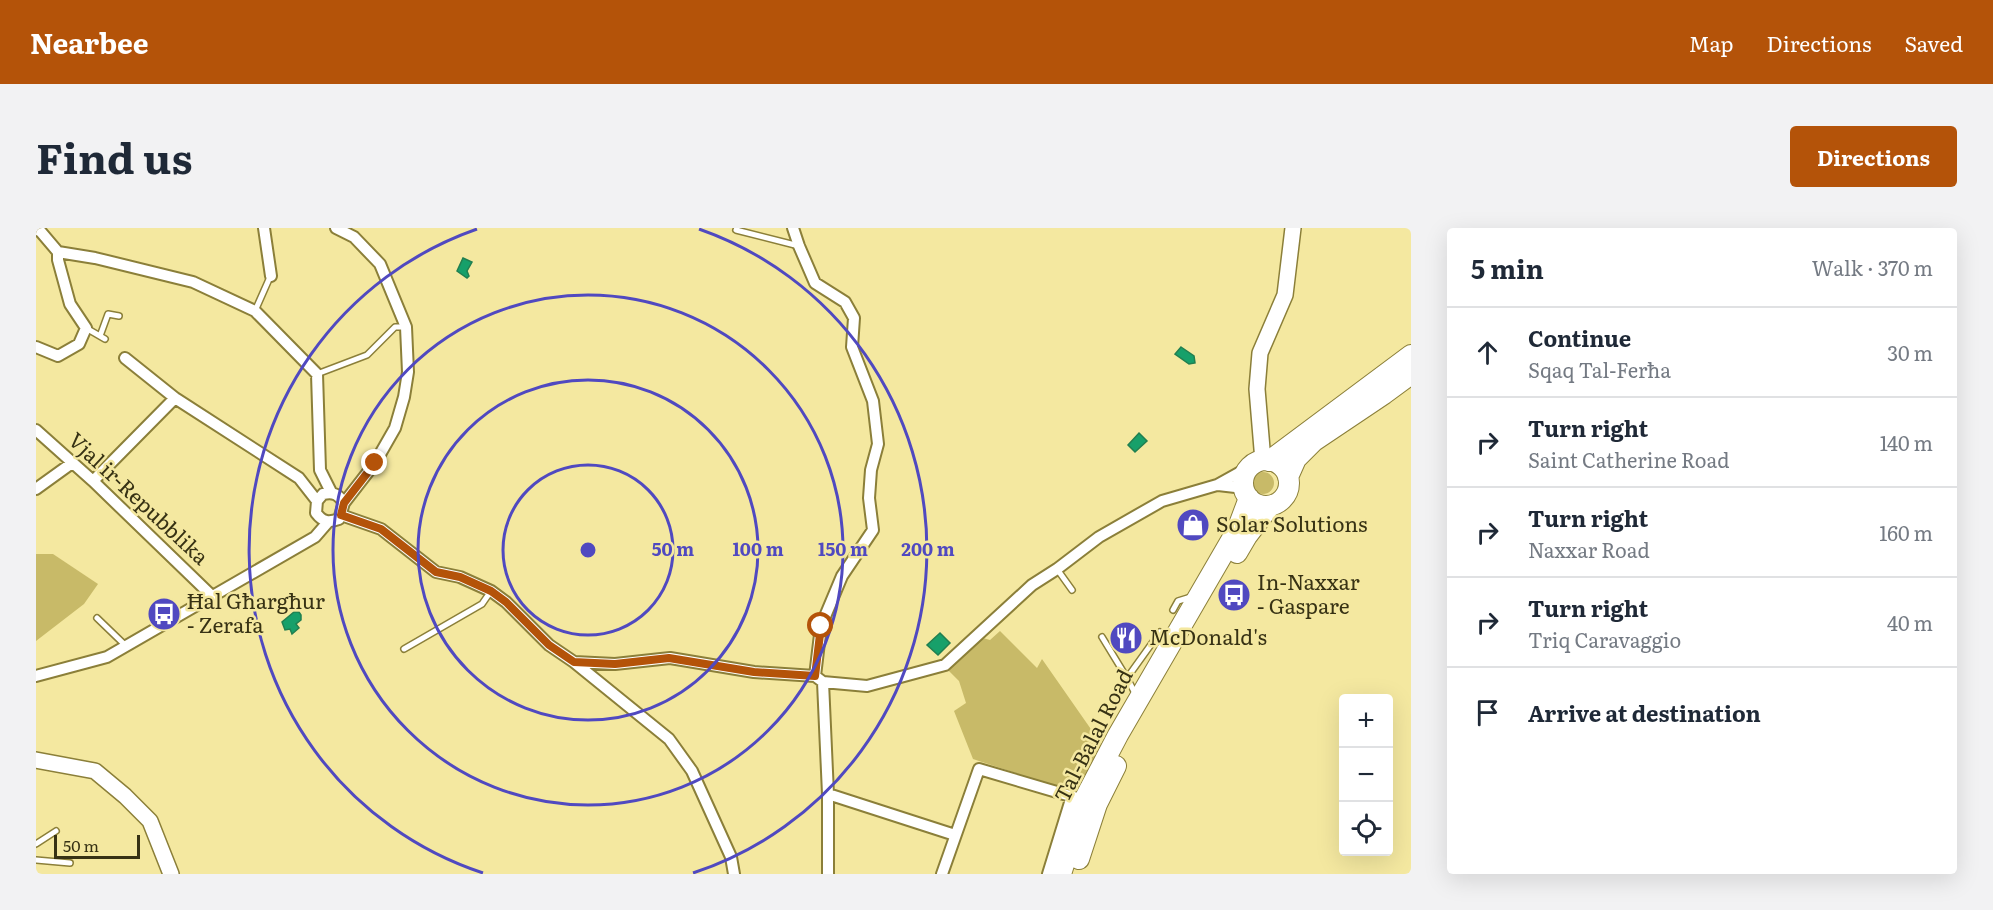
<!DOCTYPE html>
<html lang="en">
<head>
<meta charset="utf-8">
<style>
	:root { --surface:#fff; --page:#f2f2f3; --text:#1f2937; --muted:#747a83; --line:#e0e1e3; --accent:#b45309 }
	body { margin:0; font-family:Literata,serif; background:var(--page); color:var(--text) }
	.controls { position:absolute; right:18px; bottom:18px; display:grid; overflow:hidden; border-radius:6px; box-shadow:0 6px 24px #0002 }
	.controls button { width:54px; height:54px; display:grid; place-items:center; padding:0; border:0; border-bottom:2px solid var(--line); background:var(--surface); color:var(--text); font:30px sans-serif }
	.scale { position:absolute; left:18px; bottom:15px; width:86px; box-sizing:border-box; padding-left:6px; border:3px solid #373214; border-top:0; font-size:16px; line-height:21px; white-space:nowrap; color:#373214; -webkit-text-stroke:4px #f4e8a0; paint-order:stroke }
	.stop { position:absolute; width:18px; height:18px; margin:-14px; border:4px solid #b45309; border-radius:50%; background:#fff }
	.stop.end { background:#b45309; border-color:#fff; box-shadow:0 2px 6px #0008 }
	.list { margin:0; padding:0; list-style:none }
	h2 { display:flex; justify-content:space-between; align-items:center; height:78px; margin:0; padding:0 24px; font-size:26px }
	h2 small { font-size:20px; font-weight:400; color:var(--muted) }
	.list li { display:grid; grid-template-columns:39px 1fr auto; gap:18px; align-items:center; box-sizing:border-box; height:90px; padding:0 24px; border-top:2px solid var(--line) }
	.list b { display:block; font-size:22px; white-space:nowrap }
	.list p { margin:0; font-size:20px; white-space:nowrap; color:var(--muted) }
	.list em { font-size:20px; font-style:normal; color:var(--muted) }
	.icon { flex:none; width:33px; height:33px; fill:none; stroke:currentColor; stroke-width:2; stroke-linecap:round; stroke-linejoin:round }
	.map { position:relative; flex:none; width:1375px; height:646px; overflow:hidden; border-radius:6px }
	header { display:flex; align-items:center; gap:36px; box-sizing:border-box; height:84px; padding:0 30px; background:var(--accent); color:#fff }
	header strong { font-size:28px }
	nav { display:flex; gap:33px; margin-inline-start:auto; font-size:21px }
	.intro { display:flex; align-items:center; justify-content:space-between; box-sizing:border-box; height:144px; padding:0 36px }
	h1 { margin:0; font-size:42px }
	.button { padding:15px 27px; border-radius:6px; background:var(--accent); color:#fff; font-size:21px; font-weight:700 }
	main { display:flex; gap:36px; padding:0 36px }
	aside { flex:1; background:var(--surface); border-radius:6px; box-shadow:0 6px 24px #0002 }
	.map>svg:first-child { display:block }
	.green { fill:#c8ba68 }
	.water { fill:#17a06a; stroke:#217f50; stroke-width:1.5 }
	.lines { fill:none; stroke-linecap:round; stroke-linejoin:round }
	.lane-casing { stroke:#8b7f39; stroke-width:8 }
	.street-casing { stroke:#8b7f39; stroke-width:14 }
	.secondary-casing { stroke:#8b7f39; stroke-width:18 }
	.highway-casing { stroke:#8b7f39; stroke-width:22 }
	.lane { stroke:#fff; stroke-width:5 }
	.street { stroke:#fff; stroke-width:10 }
	.secondary { stroke:#fff; stroke-width:15 }
	.highway { stroke:#fff; stroke-width:20 }
	.route { stroke:#b45309; stroke-width:8 }
	.ring { fill:none; stroke:#5049c0; stroke-width:3 }
	.labels { text-anchor:middle; stroke-width:5; stroke-linejoin:round; paint-order:stroke }
	.street-label { font-size:21px; fill:#373214; stroke:#f4e8a0 }
	.poi-label { font-size:21px; fill:#373214; stroke:#f4e8a0; text-anchor:start }
	.centre { fill:#5049c0; stroke:#f4e8a0; stroke-width:3 }
	.ring-label { font-size:18px; text-anchor:middle; font-weight:bold; fill:#5049c0; stroke:#f4e8a0; stroke-width:5; stroke-linejoin:round; paint-order:stroke }
</style>
</head>
<body>
<header>
<strong>Nearbee</strong>
<nav><a>Map</a><a>Directions</a><a>Saved</a></nav>
</header>
<div class="intro"><h1>Find us</h1><a class="button">Directions</a></div>
<main>
<div class="map">
<svg width="1375" height="646" viewBox="0 0 1375 646">
	<rect width="100%" height="100%" fill="#f4e8a0"/>
	<path class="green" d="M1216 255a11 11 0 1 1 22 0a11 11 0 1 1-22 0Z
		M0 326H17L62 356 48 376 0 413Z
		M964 403 1001 440 1006 431 1066 517 1040 565 937 531 918 483 930 475 923 453 912 442 947 410 954 412Z"/>
	<path class="water" d="M427 30 436 34 431 43 433 48 431 50 421 43Z
		M1145 119 1158 128 1159 135 1153 136 1139 126Z
		M1103 205 1111 213 1099 224 1092 217Z
		M258 384H263L265 387V392L260 396 263 400 256 406 254 401 249 402 246 394Z
		M904 405 914 415 902 427 891 417Z"/>
	<g class="lines">
		<defs>
			<path id="lane" d="M701 0 700 2 763 18
				M219 83 234 49
				M50 100 69 111
				M64 108 72 86 83 88
				M281 146 331 127 359 99H370
				M1021 341 1036 362
				M1137 382 1142 373 1155 369
				M61 390 89 417
				M1066 409 1091 450
				M368 421 446 376 455 363
				M1100 467 1091 450 1124 404
				M0 616 20 603
				M0 632 34 635"/>
			<path id="street" d="M228 0 235 48
				M300 0 318 9 344 36 370 99 372 144 368 169 359 200 339 235 308 275 303 291C292 295 287 294 280 285L281 273 287 266C298 264 302 266 308 275
				M757 0 763 18 779 55 809 74 818 90 816 119 837 173 842 216 835 242 833 270 837 302 806 348 785 398 779 448
				M0 1 5 4 22 24 59 30 157 54 219 83 281 146 284 242 295 264
				M0 119 22 128 43 116 50 100 34 76 22 32V24
				M89 130 139 170 263 250 281 273
				M0 202 57 253 177 369
				M57 253 139 170
				M1182 257 1208 260
				M0 261 36 235
				M305 287 345 301 400 344 424 349 455 363 470 374 513 417 538 434 633 511 656 543 695 629 698 646
				M538 434 579 436 634 430 718 444 779 448 787 454 831 458 909 437 996 357 1021 341 1063 309 1126 273 1181 257 1217 237
				M0 448 71 429 279 309 292 294
				M787 454 792 566V646
				M792 566 919 607
				M906 646 943 541 1048 572
				M1012 646 1036 568"/>
			<path id="secondary" d="M1227 233 1221 161 1224 125 1249 67 1257 0
				M0 532 59 543 89 568 114 593 135 646"/>
			<path id="highway" d="M1207 255a23 23 0 1 1 46 0a23 23 0 1 1-46 0Z
				M1233 233 1375 127
				M1252 249 1260 231 1278 213 1348 166 1375 146
				M1201 325 1211 308 1234 278
				M1043 631 1061 576 1080 538
				M1025 646 1048 572 1082 507 1201 302 1213 270"/>
		</defs>
		<use href="#lane" class="lane-casing"/>
		<use href="#street" class="street-casing"/>
		<use href="#secondary" class="secondary-casing"/>
		<use href="#highway" class="highway-casing"/>
		<use href="#lane" class="lane"/>
		<use href="#street" class="street"/>
		<use href="#secondary" class="secondary"/>
		<use href="#highway" class="highway"/>
	</g>
	<g class="lines">
		<path class="route" d="M339 235 308 275 305 287 345 301 400 344 424 349 455 363 470 374 513 417 538 434 579 436 633 430 718 444 779 448 785 398"/>
	</g>
	<g class="ring">
		<circle cx="552" cy="322" r="85"/>
		<circle cx="552" cy="322" r="170"/>
		<circle cx="552" cy="322" r="255"/>
		<path d="M447 645A340 340 0 0 1 441 1M663 1A340 340 0 0 1 657 645"/>
	</g>
	<defs>
		<symbol id="shop-disc" viewBox="-11 -11 22 22"><circle r="9.5" fill="#5049c0" stroke="#f4e8a0"/><path d="M-5-2.5h2.3a2.7 3.5 0 0 1 5.4 0H5L5.5 6h-11ZM-1.5-2.5h3a1.5 2.3 0 0 0-3 0Z" fill="#fff"/></symbol>
		<symbol id="bus-disc" viewBox="-11 -11 22 22"><circle r="9.5" fill="#5049c0" stroke="#f4e8a0"/><path d="M-5-6H5V4H4V6H2V4H-2V6H-4V4H-5ZM-3.5-4V0h7V-4ZM-3.5 1.2v1.5H-2V1.2ZM2 1.2v1.5H3.5V1.2Z" fill="#fff"/></symbol>
		<symbol id="restaurant-disc" viewBox="-11 -11 22 22"><circle r="9.5" fill="#5049c0" stroke="#f4e8a0"/><path d="M-5-6h1v4h1v-4h1v4h1v-4h1v5L-1.5 .5V6h-2V.5L-5-1ZM5-6V6H3V1.5H1.5Q1.5-4 5-6Z" fill="#fff"/></symbol>
	</defs>
	<g fill-rule="evenodd">
		<use href="#shop-disc" x="1138" y="278" width="38" height="38"/>
		<use href="#bus-disc" x="1179" y="348" width="38" height="38"/>
		<use href="#bus-disc" x="109" y="367" width="38" height="38"/>
		<use href="#restaurant-disc" x="1071" y="391" width="38" height="38"/>
	</g>
	<g class="labels">
		<g class="street-label">
			<text transform="translate(102 271) rotate(43)" y="7">Vjal ir-Repubblika</text>
			<text transform="translate(1058 508) rotate(-63)" y="7">Tal-Balal Road</text>
		</g>
		<g class="poi-label">
			<text x="1180" y="304">Solar Solutions</text>
			<text x="1221" y="362">In-Naxxar<tspan x="1221" dy="24">- Gaspare</tspan></text>
			<text x="151" y="381">Ħal Għargħur<tspan x="151" dy="24">- Zerafa</tspan></text>
			<text x="1113" y="417">McDonald's</text>
		</g>
	</g>
	<circle cx="552" cy="322" r="9" class="centre"/>
	<g class="ring-label">
		<text x="637" y="328">50 m</text>
		<text x="722" y="328">100 m</text>
		<text x="807" y="328">150 m</text>
		<text x="892" y="328">200 m</text>
	</g>
</svg>
<div class="controls">
<button>+</button>
<button>−</button>
<button><svg class="icon" aria-label="locate" viewBox="0 0 24 24"><circle cx="12" cy="12" r="6"/><path d="M12 2v4M12 18v4M2 12h4M18 12h4"/></svg></button>
</div>
<div class="scale">50 m</div>
<div class="stop" style="left:785px;top:398px"></div>
<div class="stop end" style="left:339px;top:235px"></div>
</div>
<aside>
<h2>5 min<small>Walk · 370 m</small></h2>
<ul class="list">
<li><svg class="icon" aria-label="ahead" viewBox="0 0 24 24"><path d="M12 20V5M6 11l6-6 6 6"/></svg><div><b>Continue</b><p>Sqaq Tal-Ferħa</p></div><em>30 m</em></li>
<li><svg class="icon" aria-label="right" viewBox="0 0 24 24"><path d="M7 20v-9h11M14 6l5 5-5 5"/></svg><div><b>Turn right</b><p>Saint Catherine Road</p></div><em>140 m</em></li>
<li><svg class="icon" aria-label="right" viewBox="0 0 24 24"><path d="M7 20v-9h11M14 6l5 5-5 5"/></svg><div><b>Turn right</b><p>Naxxar Road</p></div><em>160 m</em></li>
<li><svg class="icon" aria-label="right" viewBox="0 0 24 24"><path d="M7 20v-9h11M14 6l5 5-5 5"/></svg><div><b>Turn right</b><p>Triq Caravaggio</p></div><em>40 m</em></li>
<li><svg class="icon" aria-label="arrive" viewBox="0 0 24 24"><path d="M6 21V4h12l-3 4 3 4H6"/></svg><div><b>Arrive at destination</b></div></li>
</ul>
</aside>
</main>
</body>
</html>
